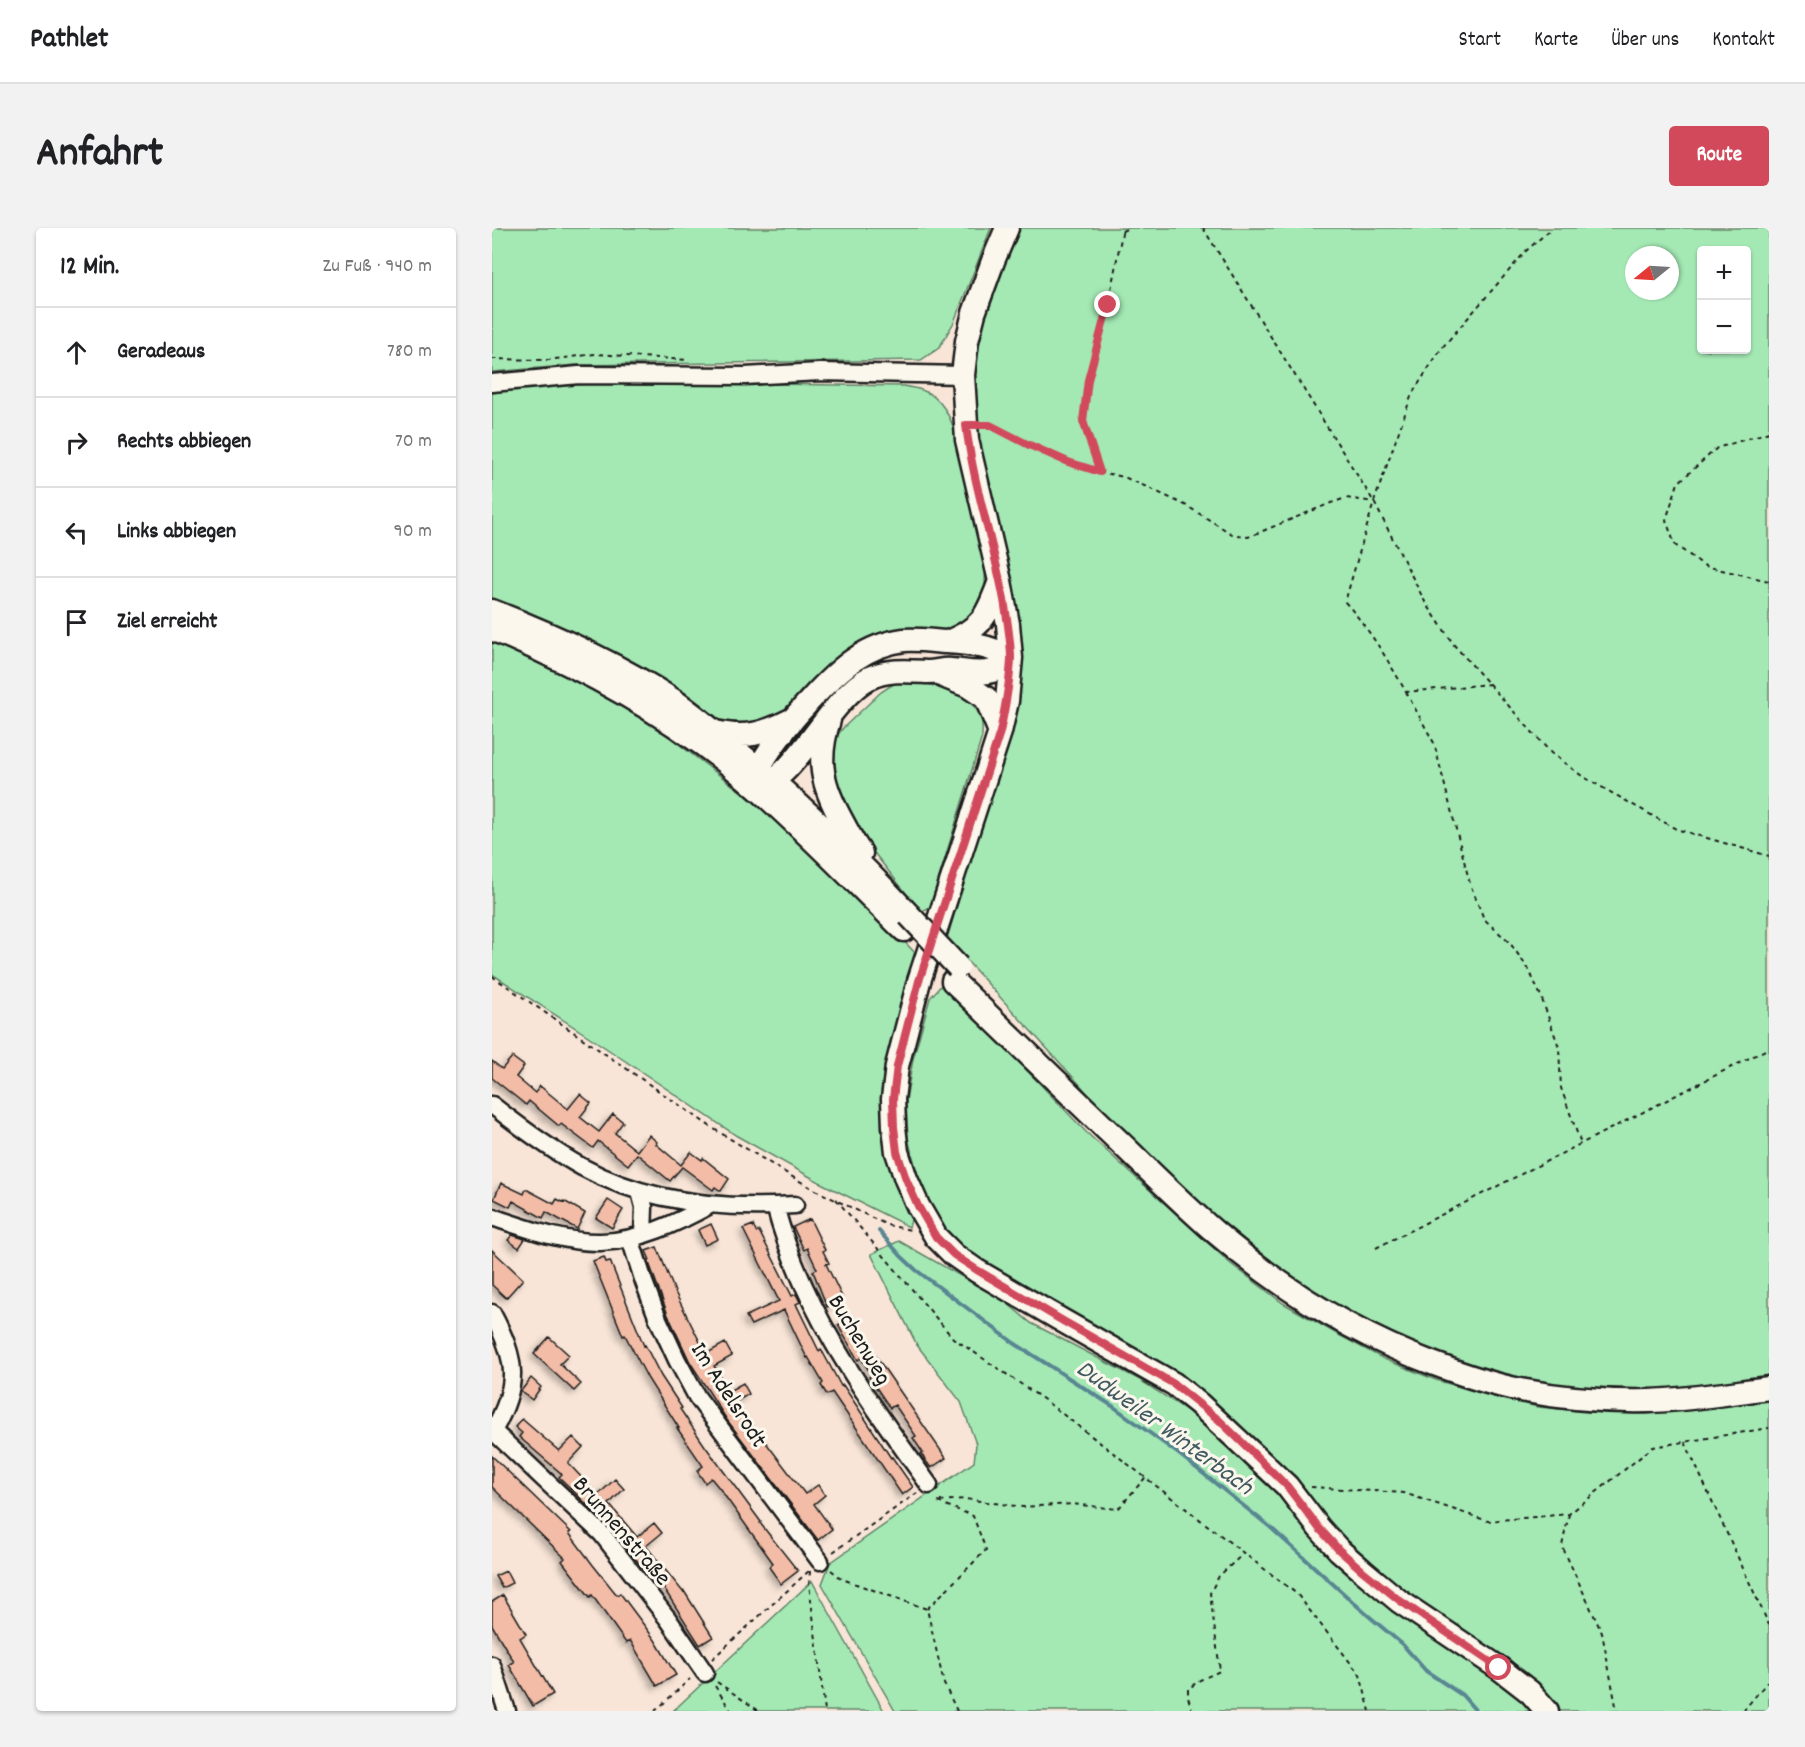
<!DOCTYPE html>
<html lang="de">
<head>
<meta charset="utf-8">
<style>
	:root { --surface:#fff; --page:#f2f2f2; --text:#202124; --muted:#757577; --line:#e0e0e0; --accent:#d1495b }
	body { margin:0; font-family:Dekko,sans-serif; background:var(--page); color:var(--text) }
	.controls { position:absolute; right:18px; top:18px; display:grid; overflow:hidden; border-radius:6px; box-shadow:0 2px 4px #0004 }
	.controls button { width:54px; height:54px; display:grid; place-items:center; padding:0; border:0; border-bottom:2px solid var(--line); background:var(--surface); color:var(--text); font:30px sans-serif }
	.compass { position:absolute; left:1133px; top:18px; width:54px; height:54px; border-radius:50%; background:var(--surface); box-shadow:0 2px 4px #0004; rotate:252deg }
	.stop { position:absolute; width:18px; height:18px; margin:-14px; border:4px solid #d1495b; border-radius:50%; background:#fff }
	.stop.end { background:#d1495b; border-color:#fff; box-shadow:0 2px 6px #0008 }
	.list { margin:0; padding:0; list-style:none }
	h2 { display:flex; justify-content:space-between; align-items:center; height:78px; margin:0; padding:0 24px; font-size:26px }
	h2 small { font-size:20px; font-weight:400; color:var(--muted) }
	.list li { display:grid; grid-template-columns:39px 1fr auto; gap:18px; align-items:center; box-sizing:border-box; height:90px; padding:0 24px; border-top:2px solid var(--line) }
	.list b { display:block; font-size:22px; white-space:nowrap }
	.list em { font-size:20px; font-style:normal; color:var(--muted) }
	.icon { flex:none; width:33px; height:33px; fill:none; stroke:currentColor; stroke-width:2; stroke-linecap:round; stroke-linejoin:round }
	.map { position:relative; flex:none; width:1277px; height:1483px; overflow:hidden; border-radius:6px }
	header { display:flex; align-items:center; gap:36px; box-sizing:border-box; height:84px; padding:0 30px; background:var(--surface); border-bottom:2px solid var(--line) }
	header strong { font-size:28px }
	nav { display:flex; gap:33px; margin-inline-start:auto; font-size:21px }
	.intro { display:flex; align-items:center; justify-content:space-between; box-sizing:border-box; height:144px; padding:0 36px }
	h1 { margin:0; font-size:42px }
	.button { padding:15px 27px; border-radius:6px; background:var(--accent); color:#fff; font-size:21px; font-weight:700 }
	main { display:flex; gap:36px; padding:0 36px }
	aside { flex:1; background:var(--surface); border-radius:6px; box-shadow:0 2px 4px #0004 }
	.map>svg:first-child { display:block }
	.green { fill:#a4e9b4; stroke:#608268; stroke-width:1.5; fill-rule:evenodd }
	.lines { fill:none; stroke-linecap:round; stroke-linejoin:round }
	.stream { stroke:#598692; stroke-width:4 }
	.building { fill:#f2bca6; stroke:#1c1c1c; stroke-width:1.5; filter:url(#shadow) }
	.minor-casing { stroke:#1c1c1c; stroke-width:21 }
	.secondary-casing { stroke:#1c1c1c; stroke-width:27 }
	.path { stroke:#1c1c1c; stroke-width:2; stroke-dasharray:4.5 4.5; stroke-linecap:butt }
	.minor { stroke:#fbf7ec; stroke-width:16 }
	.secondary { stroke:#fbf7ec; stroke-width:22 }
	.secondary-bridge-casing { stroke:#1c1c1c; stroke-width:27; stroke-linecap:butt }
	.secondary-bridge { stroke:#fbf7ec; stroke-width:22 }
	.route { stroke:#d1495b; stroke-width:8 }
	.labels { text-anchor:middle; stroke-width:6; stroke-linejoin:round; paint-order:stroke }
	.street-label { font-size:24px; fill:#1c1c1c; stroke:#fbf7ec }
	.water-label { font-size:26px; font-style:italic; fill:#405a61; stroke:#fbf7ec }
</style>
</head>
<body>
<header>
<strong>Pathlet</strong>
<nav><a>Start</a><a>Karte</a><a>Über uns</a><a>Kontakt</a></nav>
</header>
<div class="intro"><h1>Anfahrt</h1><a class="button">Route</a></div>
<main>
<aside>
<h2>12 Min.<small>Zu Fuß · 940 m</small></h2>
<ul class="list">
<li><svg class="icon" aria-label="ahead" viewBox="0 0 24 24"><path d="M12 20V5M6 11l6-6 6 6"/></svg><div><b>Geradeaus</b></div><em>780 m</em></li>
<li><svg class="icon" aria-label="right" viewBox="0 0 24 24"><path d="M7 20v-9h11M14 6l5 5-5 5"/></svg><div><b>Rechts abbiegen</b></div><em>70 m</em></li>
<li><svg class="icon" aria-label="left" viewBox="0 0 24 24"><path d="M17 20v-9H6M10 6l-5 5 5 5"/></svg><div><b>Links abbiegen</b></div><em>90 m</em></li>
<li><svg class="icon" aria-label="arrive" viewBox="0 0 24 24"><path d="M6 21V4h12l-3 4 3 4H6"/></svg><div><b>Ziel erreicht</b></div></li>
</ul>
</aside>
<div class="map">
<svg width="1277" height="1483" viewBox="0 0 1277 1483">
	<defs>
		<filter id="shadow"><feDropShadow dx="-3.5" dy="3.5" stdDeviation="3" flood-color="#0004"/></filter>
	</defs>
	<rect width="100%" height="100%" fill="#f8e5d7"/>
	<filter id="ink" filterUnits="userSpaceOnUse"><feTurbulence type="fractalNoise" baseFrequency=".0167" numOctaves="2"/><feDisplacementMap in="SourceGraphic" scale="12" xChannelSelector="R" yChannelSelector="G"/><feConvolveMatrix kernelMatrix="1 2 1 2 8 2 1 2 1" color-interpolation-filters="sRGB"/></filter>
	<g filter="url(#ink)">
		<path class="green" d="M0 0H499L462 94 447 120 429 132 83 137 0 144Z
			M526 0H1277V1149L1152 1163 1065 1158 1027 1151 981 1139 930 1121 877 1098 799 1049 723 992 616 892 590 859 455 711 508 530 519 498 483 215 481 116 510 38ZM1210 22H1254V122H1210ZM1142 27H1178V63H1142Z
			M202 155 412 158C418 160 426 160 432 163 450 170 458 189 464 206L494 330 493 352 494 371 489 382 463 404 431 405 280 490 261 498 226 494 0 378V165C67 154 135 156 202 155Z
			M0 414 84 452 163 498 252 566 302 608 409 710 424 726C404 800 374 880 403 956 408 967 415 978 420 989L417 999 329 955 245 908 96 808 0 746Z
			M417 452C439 456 481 465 489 490 491 495 490 503 490 509L438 679 429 684 371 611 346 574 337 527 340 514 351 500 389 464 403 455Z
			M451 755 595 905 739 1036 791 1075 845 1106 892 1131 944 1152 992 1166 1046 1179 1100 1184 1154 1186 1277 1172V1483H1068L1058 1469 1017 1431 906 1362 838 1295 804 1251 772 1219 714 1172 462 1017 436 977 427 951 416 911 414 873 421 831 438 770Z
			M407 1013 511 1072 539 1095 648 1152 693 1181 739 1218 767 1244 836 1327 857 1345 1022 1465 1039 1483H403L330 1356 338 1335 482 1234 484 1216 469 1174 425 1117 379 1026Z
			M320 1353 392 1483H181Z"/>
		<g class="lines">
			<path class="stream" d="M387 1003 409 1028 424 1042 522 1115 622 1179 688 1227 778 1299 872 1384 911 1417 934 1443 970 1467 984 1483"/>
		</g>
		<path class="building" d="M20 829 32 838 24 849 43 865 48 858 76 881 88 866 99 875 88 889 107 904 121 886 131 894 123 905 145 923 157 907 165 914 164 916 189 937 199 924 210 932 211 930 237 951 229 963 223 959 221 962 190 939 178 953 145 926 136 937 106 913 101 920 69 896 67 898 37 873 34 877 0 850V833L10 841Z
			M9 955 32 966 34 961 62 976 65 971 71 974 72 973 93 985 85 1001 54 984 51 990 21 973 18 979 2 971Z
			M116 972 131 982 120 1000 104 990Z
			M318 991 333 1022 331 1023 337 1035 334 1036 351 1071 335 1079 321 1043 325 1041 315 1020 312 1022 301 999Z
			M219 996 226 1011 213 1017 206 1002Z
			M261 997 264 1004 267 1003 300 1068 304 1066 308 1074 304 1076 327 1123 329 1121 349 1158 351 1157 399 1230 400 1229 421 1259 410 1267 340 1164 335 1167 329 1157 331 1155 316 1129 315 1130 292 1082 259 1097 254 1088 287 1073 251 1001Z
			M20 1007 33 1011 27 1020 16 1012Z
			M165 1019 183 1064 214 1126 233 1115 240 1128 222 1138 237 1163 251 1155 257 1166 243 1174 313 1266 326 1257 333 1267 322 1276 340 1301 326 1312 235 1192 198 1134 176 1087 156 1032H158L154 1023Z
			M0 1022 31 1051 14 1070 0 1057Z
			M112 1029 114 1034 118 1033 152 1118 153 1117 169 1148 190 1180 188 1181 213 1218 269 1294 268 1295 306 1343 289 1356 277 1339 281 1335 228 1261 219 1250 213 1255 205 1243 211 1238 185 1200H187L156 1151 133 1107 131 1108 101 1033Z
			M361 1088 383 1127 454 1230 439 1240 429 1226 431 1225 421 1210 424 1208 403 1177 398 1180 377 1149 380 1147 369 1130 366 1132 346 1097Z
			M57 1109 77 1127 68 1136 89 1156 82 1163 42 1126Z
			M39 1150 49 1159 40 1172 29 1163Z
			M30 1191 67 1223 81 1209 91 1219 76 1235 106 1267 123 1251 132 1261 117 1276 145 1309 162 1295 170 1305 154 1318 191 1364 192 1363 221 1409 208 1417 171 1359 168 1361 118 1299 67 1249 70 1246 27 1209 30 1205 23 1199Z
			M0 1228 79 1304 77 1305 101 1337 125 1367 128 1365 163 1412 184 1447 165 1458 138 1412 134 1415 100 1367 98 1369 70 1333 73 1330 0 1259Z
			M14 1343 20 1355 10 1360 3 1348Z
			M11 1367 34 1406 28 1410 61 1466 41 1478 17 1437 22 1434 0 1397V1374Z"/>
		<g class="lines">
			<defs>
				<path id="minor" d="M0 155 87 147 253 148 328 144 471 147
					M0 877C28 899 59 922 90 939 156 975 230 982 303 977
					M148 964 152 979 151 1007
					M283 978C312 1086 373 1167 437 1257
					M0 989C34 1000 72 1015 109 1014 147 1013 185 995 218 977
					M138 1010 152 1054 166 1091 185 1132 205 1169 328 1333
					M0 1085C25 1132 28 1156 1 1203
					M0 1202 110 1306 176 1391 213 1445
					M0 1437 15 1483"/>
				<path id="secondary" d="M515 0 501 33 482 85 475 113 471 147 475 212 508 353 516 396 519 430 515 473 508 504 427 753 405 838 401 871 402 899 405 924 414 951 426 978 444 1009 462 1027 485 1043 571 1093 682 1156 707 1176 795 1258 827 1300 847 1322 871 1343 907 1373 1007 1440 1038 1464 1055 1483
					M0 383C62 407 124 435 181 472 203 487 224 505 245 523 306 573 363 629 417 687
					M0 401C95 441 187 491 265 560 316 605 363 654 412 702
					M456 414C492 399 495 387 508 353
					M451 448 476 458 494 470 508 504
					M337 492C324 533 330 557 350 593 356 604 361 615 369 625
					M223 504C254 511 271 506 299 492
					M264 555C266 534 282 517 294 500 302 489 312 479 321 469 347 441 373 417 412 412 425 411 440 413 453 414 479 416 496 417 519 430
					M267 558C302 553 338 470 377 450 396 441 416 443 436 444 444 444 451 441 459 442 473 443 487 447 500 443 508 441 513 435 519 430
					M461 753C512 803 563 851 614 901 650 935 685 971 723 1004 787 1059 860 1105 940 1135 969 1146 998 1156 1028 1162 1070 1170 1114 1174 1157 1173 1197 1172 1237 1165 1277 1160"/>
			</defs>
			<use href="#minor" class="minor-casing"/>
			<use href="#secondary" class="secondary-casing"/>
			<path class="path" d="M711 0 882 274 932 372 962 417 1059 525 1090 548 1184 601 1277 628
				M630 3 638 0
				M0 131 56 132 103 126 197 132
				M491 197H498L535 216 576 234 608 244 632 249 659 261 695 278 740 306 756 309 839 275 854 270 882 274
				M1277 204 1225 220 1186 255 1174 292 1183 317 1213 338 1277 353
				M608 244 591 193 596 152 616 77 631 0
				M998 456 914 464C896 432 878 402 853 374L882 274 920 166 949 121 1034 23 1060 0
				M914 464 942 515 978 656 992 691 1018 715 1037 742 1048 766 1067 819 1069 860 1089 916
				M0 748 222 901 304 951 323 962 395 997 419 1002
				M344 971 461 1110 551 1171 805 1366 868 1447 878 1483
				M884 1020 1277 820
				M1193 1214 1277 1397
				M819 1259 912 1265 996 1293 1077 1286 1161 1219 1277 1200
				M448 1273 473 1271 531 1279 580 1276 626 1281 653 1250
				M1077 1286 1070 1318 1110 1405 1125 1483
				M341 1324 425 1265
				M339 1342 350 1351 435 1381 452 1456 465 1483
				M318 1343 317 1356 333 1483
				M435 1381 494 1322 481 1288 446 1274 444 1270
				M220 1431 318 1342
				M225 1454 267 1483
				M223 1458 239 1483
				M163 1483 198 1451
				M700 1483 696 1469V1461L708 1452 728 1443 718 1365 727 1348 752 1325
				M1251 1483 1277 1452"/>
			<use href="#minor" class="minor"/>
			<use href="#secondary" class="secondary"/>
			<defs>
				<path id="secondary-bridge" d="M417 687 466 739"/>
			</defs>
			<use href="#secondary-bridge" class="secondary-bridge-casing"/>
			<use href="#secondary-bridge" class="secondary-bridge"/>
		</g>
	</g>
	<g class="lines" filter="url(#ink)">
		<path class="route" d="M616 77 596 152 591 193 608 244 576 234 535 216 498 197H474C481 256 501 313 512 372 515 391 519 412 519 431 518 456 513 480 508 504L427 753 405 838 401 871 402 899 405 924 414 951 426 978 444 1009 462 1027 485 1042 571 1093 682 1156 727 1192 795 1258 827 1300 847 1322 871 1343 907 1372 1007 1440"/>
	</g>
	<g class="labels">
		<g class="street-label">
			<text transform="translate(369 1111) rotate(59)" y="8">Buchenweg</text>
			<text transform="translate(238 1166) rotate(57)" y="8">Im Adelsrodt</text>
			<text transform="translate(131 1302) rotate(49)" y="8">Brunnenstraße</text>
		</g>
		<g class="water-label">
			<text transform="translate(674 1198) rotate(36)" y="9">Dudweiler Winterbach</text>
		</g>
	</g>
</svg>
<div class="controls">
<button>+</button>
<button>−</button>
</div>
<svg class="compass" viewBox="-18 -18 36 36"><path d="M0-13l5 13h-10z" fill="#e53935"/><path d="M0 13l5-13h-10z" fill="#757577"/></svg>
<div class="stop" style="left:1007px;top:1440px"></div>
<div class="stop end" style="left:616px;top:77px"></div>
</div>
</main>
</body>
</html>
